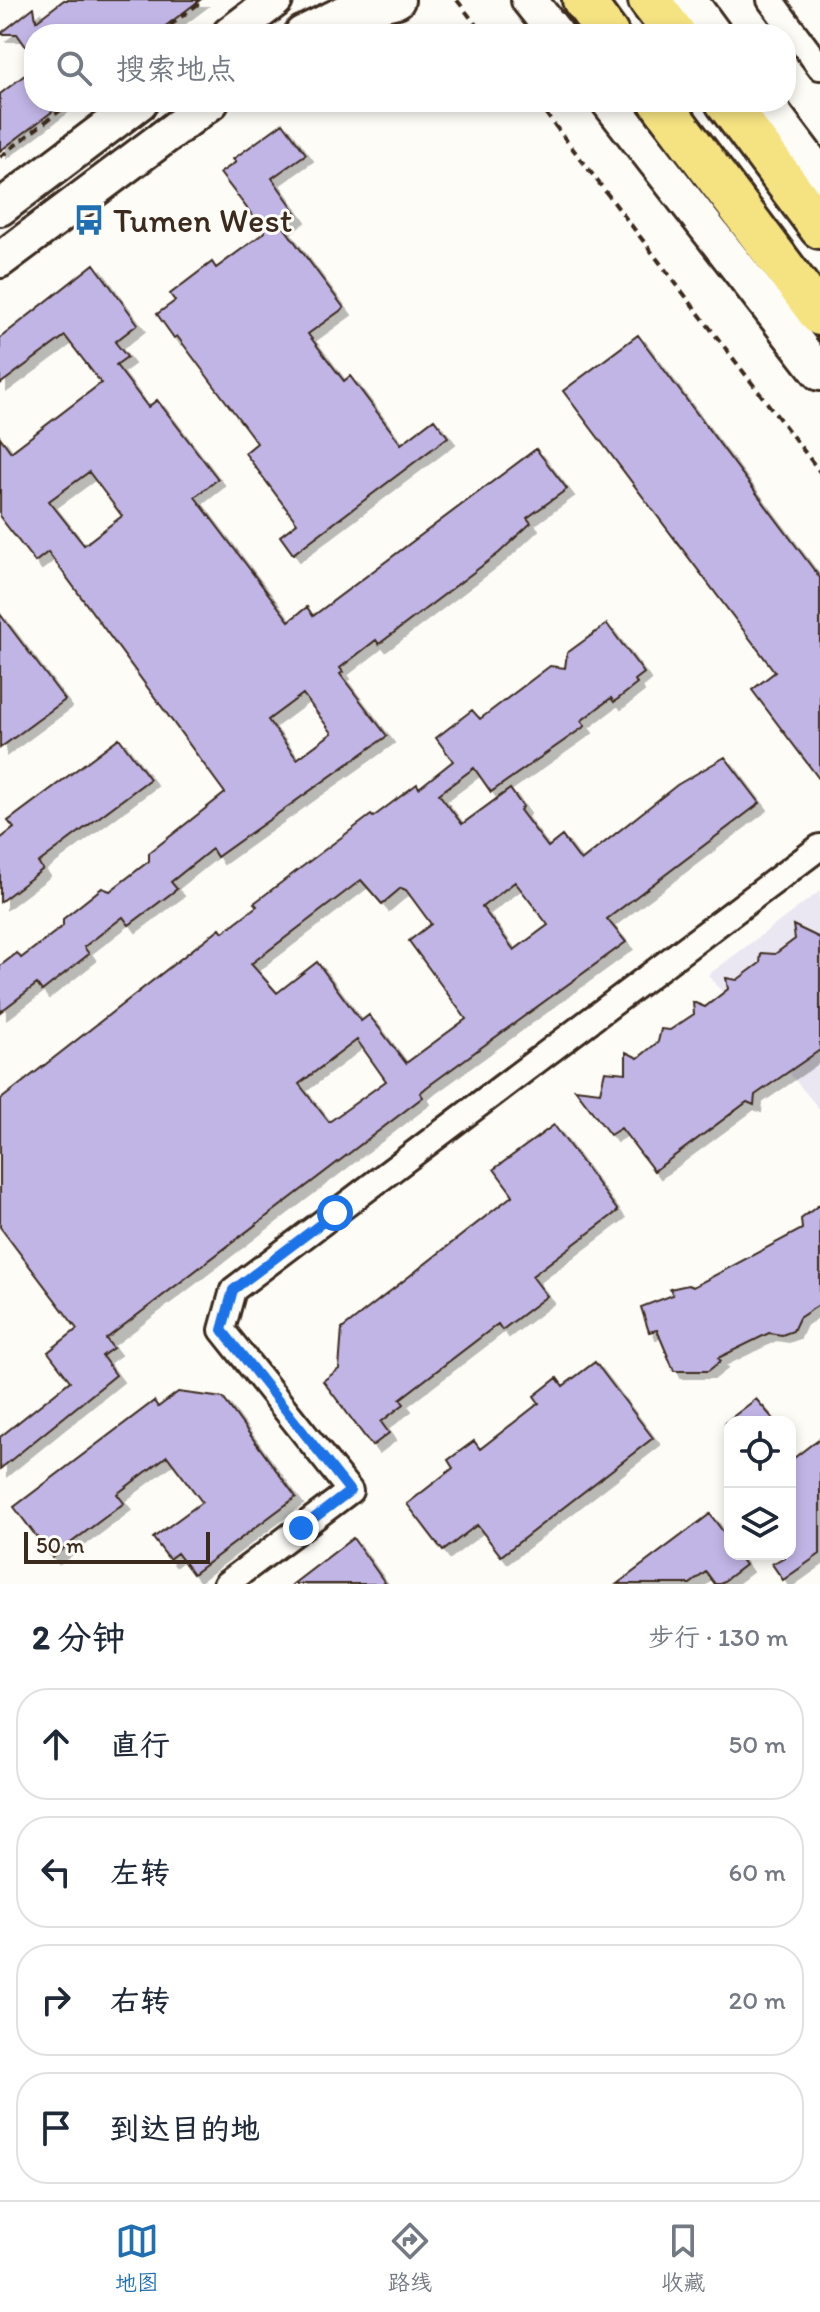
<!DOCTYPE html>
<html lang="zh">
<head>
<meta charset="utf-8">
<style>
	:root { --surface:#fff; --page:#f6f6f7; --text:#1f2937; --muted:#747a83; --line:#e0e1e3; --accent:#1f6fb2 }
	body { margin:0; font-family:Itim,"LXGW WenKai TC",sans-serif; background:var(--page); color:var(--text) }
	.controls { position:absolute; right:24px; bottom:24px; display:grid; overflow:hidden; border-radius:16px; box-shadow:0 4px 12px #0003 }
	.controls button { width:72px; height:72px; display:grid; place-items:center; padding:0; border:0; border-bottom:2px solid var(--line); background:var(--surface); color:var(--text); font:40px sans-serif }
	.scale { position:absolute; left:24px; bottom:20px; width:186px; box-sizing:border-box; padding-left:8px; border:4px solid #3b2a1e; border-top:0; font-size:22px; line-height:28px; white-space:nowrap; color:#3b2a1e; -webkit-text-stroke:6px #fdfcf7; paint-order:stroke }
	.stop { position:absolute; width:24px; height:24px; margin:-18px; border:6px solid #1a73e8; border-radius:50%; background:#fff }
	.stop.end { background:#1a73e8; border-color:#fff; box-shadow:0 2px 8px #0008 }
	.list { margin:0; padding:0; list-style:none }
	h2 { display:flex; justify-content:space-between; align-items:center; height:104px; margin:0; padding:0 32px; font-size:34px }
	h2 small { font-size:26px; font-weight:400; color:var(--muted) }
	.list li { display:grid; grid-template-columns:52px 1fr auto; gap:24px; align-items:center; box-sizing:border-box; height:112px; margin:0 16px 16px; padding:0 16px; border:2px solid var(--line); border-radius:32px }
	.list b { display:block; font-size:30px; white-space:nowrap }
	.list em { font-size:26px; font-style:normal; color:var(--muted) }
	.icon { flex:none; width:44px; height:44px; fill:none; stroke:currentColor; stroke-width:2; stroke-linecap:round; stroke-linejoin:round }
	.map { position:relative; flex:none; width:820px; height:1584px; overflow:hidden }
	.search { position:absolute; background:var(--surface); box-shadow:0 4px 12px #0003; left:24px; right:24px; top:24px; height:88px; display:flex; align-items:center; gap:20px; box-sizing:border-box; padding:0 28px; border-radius:32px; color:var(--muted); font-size:30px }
	.sheet { height:616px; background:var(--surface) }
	nav { display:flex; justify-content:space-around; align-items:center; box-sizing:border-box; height:112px; border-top:2px solid var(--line); background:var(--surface); font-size:22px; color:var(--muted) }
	nav a { display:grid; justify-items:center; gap:4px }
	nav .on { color:var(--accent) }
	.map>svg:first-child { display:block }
	.built { fill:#ebe7f2 }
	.building { fill:#c1b5e6; stroke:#3b2a1e; stroke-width:2; fill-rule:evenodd; filter:url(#shadow) }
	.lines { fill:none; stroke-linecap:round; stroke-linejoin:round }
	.minor-casing { stroke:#3b2a1e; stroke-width:30 }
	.secondary-casing { stroke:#3b2a1e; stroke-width:40 }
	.trunk-casing { stroke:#3b2a1e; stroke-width:46 }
	.path { stroke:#3b2a1e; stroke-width:4; stroke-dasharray:8 6; stroke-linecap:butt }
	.minor { stroke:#fdfcf7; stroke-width:24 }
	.secondary { stroke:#fdfcf7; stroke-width:34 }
	.trunk { stroke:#f5e382; stroke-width:40 }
	.route { stroke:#1a73e8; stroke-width:10 }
	.labels { text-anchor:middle; stroke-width:6; stroke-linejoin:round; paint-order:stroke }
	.poi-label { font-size:34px; fill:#3b2a1e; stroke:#fdfcf7; text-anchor:start }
</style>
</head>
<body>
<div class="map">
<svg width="820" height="1584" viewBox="0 0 820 1584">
	<defs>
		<filter id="shadow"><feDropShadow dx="7" dy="7" stdDeviation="0" flood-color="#0004"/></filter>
	</defs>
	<rect width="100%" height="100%" fill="#fdfcf7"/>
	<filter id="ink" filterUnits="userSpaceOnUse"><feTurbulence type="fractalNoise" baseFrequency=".0125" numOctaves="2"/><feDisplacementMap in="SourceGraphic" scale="16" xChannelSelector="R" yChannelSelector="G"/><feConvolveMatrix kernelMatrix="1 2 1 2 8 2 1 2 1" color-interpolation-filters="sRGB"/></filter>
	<g filter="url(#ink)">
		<path class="built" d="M820 891V1110L708 975Z"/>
		<path class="building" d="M64 0H200L155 34H34V58L17 34H0L34 7 36 21Z
			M34 68V102H65L0 151V94Z
			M283 123 306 154 272 178 298 215 283 226 344 308 308 334 344 381 350 376 401 444 434 419 448 437 293 554 280 536 297 523 245 453 257 443 177 336 174 338 157 314 175 301 170 294 212 262 216 268 265 232 220 173 236 162 233 159Z
			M94 264 138 324 115 342 127 357 116 365 148 407 157 400 218 479 195 497 289 621 307 607 313 616 536 449 567 489 527 518 531 523 499 553 379 644 376 640 340 668 343 672 340 674 387 736 217 857 212 849 171 882 177 889 129 925 123 917 84 947 89 954 42 991 37 984 0 1012V966L17 953 21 958 63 926V919L102 888 110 891 149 861V853L225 793 48 552 35 562 0 517V437L11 452 101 383 65 336 0 384V338ZM89 472 122 516 84 545 49 501ZM303 694 332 733 297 759 268 720Z
			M638 335 820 578V780L752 690 775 672 563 391Z
			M0 614 65 700 0 748Z
			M607 624 644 673 635 680 637 684 614 702 611 698 581 721 585 726 491 792 474 768 439 794 462 824 510 789 523 807 520 810 548 847 562 836 581 861 677 785 725 757 760 803 607 919 626 942 427 1087 420 1093 423 1097 106 1339 113 1348 102 1356 116 1375 0 1469V1437L70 1381 48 1352 77 1329 0 1227V1100L220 928 223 932 257 906 254 903 371 815 373 817 417 784 419 788 453 761 436 738 472 710 480 719 550 666 565 668 567 653ZM361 880 382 904 401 888 406 890 431 924 409 941 466 1019 406 1063 369 1015 361 1021 317 962 277 993 251 964ZM515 882 548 925 514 950 482 907ZM357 1040 386 1081 329 1122 299 1084Z
			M119 738 150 779 38 863 43 869 0 902V839L14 828 8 821Z
			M793 925 820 938V1050L755 1095 754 1105 747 1102 654 1171 621 1128 610 1135 575 1089 600 1092 605 1071 626 1073V1052L638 1058 658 1042 661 1029 670 1030 694 1014 693 1002 705 1007 728 989 726 978 737 980 760 963 761 953 775 954 795 939Z
			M554 1125 618 1211 532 1276 547 1296 502 1330 498 1324 400 1399 404 1404 381 1422 389 1433 372 1446 323 1381 339 1369 342 1329 513 1195 494 1169Z
			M820 1204V1304L799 1318 793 1331 782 1335 769 1333 718 1358 721 1361 708 1371H674L657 1330 649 1332 641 1307 673 1295 670 1289 688 1285 693 1287 802 1229 801 1219Z
			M595 1362 653 1438 501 1556 477 1525 443 1551 407 1504 453 1468 448 1460 474 1441 480 1449 539 1403 534 1396 557 1378 563 1386Z
			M178 1392 223 1398 296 1497 193 1574 177 1553 169 1559 153 1538 202 1502 167 1456 117 1494 124 1503 52 1557 14 1507 154 1401 158 1407Z
			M756 1399 776 1422H726Z
			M820 1438V1554L783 1580 772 1564 790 1554V1461Z
			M710 1514 730 1541V1554H737L745 1565 720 1584H715L706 1572 690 1584H617Z
			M353 1538 386 1584H293Z"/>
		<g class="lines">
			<defs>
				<path id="minor" d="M770 0 820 67
					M226 1584 350 1491 222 1330 233 1290 820 847"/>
				<path id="secondary" d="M529 0 556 34
					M689 0 714 34
					M230 34 275 0
					M302 34 347 12 397 0
					M609 102 820 373
					M765 102 820 175
					M0 208 140 102
					M0 260 211 102"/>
				<path id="trunk" d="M583 0 608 34
					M649 0 675 34
					M660 102 820 315
					M726 102 820 228"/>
			</defs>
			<use href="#minor" class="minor-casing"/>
			<use href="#secondary" class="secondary-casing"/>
			<use href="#trunk" class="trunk-casing"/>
			<path class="path" d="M457 0 483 34
				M159 34 203 0
				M537 102 820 472
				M0 157 71 102"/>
			<use href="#minor" class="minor"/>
			<use href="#secondary" class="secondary"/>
			<use href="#trunk" class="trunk"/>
		</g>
	</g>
	<g class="lines" filter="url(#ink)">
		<path class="route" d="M301 1528 350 1491 222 1330 233 1290 335 1213"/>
	</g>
	<defs>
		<symbol id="bus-bare" viewBox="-9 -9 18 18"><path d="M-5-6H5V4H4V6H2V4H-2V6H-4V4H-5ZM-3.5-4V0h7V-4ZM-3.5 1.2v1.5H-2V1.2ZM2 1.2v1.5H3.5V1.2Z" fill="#1f6fb2" stroke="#fdfcf7" stroke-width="2.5" paint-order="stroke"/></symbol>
	</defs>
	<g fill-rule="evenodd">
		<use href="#bus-bare" x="67" y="198" width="44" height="44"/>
	</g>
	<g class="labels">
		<g class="poi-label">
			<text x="113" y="232">Tumen West</text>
		</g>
	</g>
</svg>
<div class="controls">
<button><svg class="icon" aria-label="locate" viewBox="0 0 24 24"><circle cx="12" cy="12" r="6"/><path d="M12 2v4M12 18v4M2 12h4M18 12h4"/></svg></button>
<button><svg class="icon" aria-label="layers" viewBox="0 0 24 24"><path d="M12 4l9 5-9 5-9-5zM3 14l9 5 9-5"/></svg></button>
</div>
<div class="scale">50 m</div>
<div class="stop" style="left:335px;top:1213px"></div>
<div class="stop end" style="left:301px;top:1528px"></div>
<div class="search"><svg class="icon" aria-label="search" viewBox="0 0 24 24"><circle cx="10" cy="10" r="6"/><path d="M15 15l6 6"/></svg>搜索地点</div>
</div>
<section class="sheet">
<h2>2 分钟<small>步行 · 130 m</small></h2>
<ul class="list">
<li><svg class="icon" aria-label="ahead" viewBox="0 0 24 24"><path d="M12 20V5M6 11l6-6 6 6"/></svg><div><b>直行</b></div><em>50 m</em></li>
<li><svg class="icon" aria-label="left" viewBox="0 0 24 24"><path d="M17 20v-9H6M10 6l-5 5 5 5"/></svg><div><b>左转</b></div><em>60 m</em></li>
<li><svg class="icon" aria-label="right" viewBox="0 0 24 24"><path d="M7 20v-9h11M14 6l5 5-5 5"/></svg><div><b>右转</b></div><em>20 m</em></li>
<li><svg class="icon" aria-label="arrive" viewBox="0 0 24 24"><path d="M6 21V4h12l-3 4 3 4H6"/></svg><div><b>到达目的地</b></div></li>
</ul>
</section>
<nav>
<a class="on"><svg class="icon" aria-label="map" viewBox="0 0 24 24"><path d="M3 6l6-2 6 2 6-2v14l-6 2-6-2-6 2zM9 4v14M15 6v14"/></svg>地图</a>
<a><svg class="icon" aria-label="directions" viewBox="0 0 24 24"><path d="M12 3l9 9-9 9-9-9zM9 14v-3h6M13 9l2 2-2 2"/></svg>路线</a>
<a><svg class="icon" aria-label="saved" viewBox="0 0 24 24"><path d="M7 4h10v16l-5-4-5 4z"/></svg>收藏</a>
</nav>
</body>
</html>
